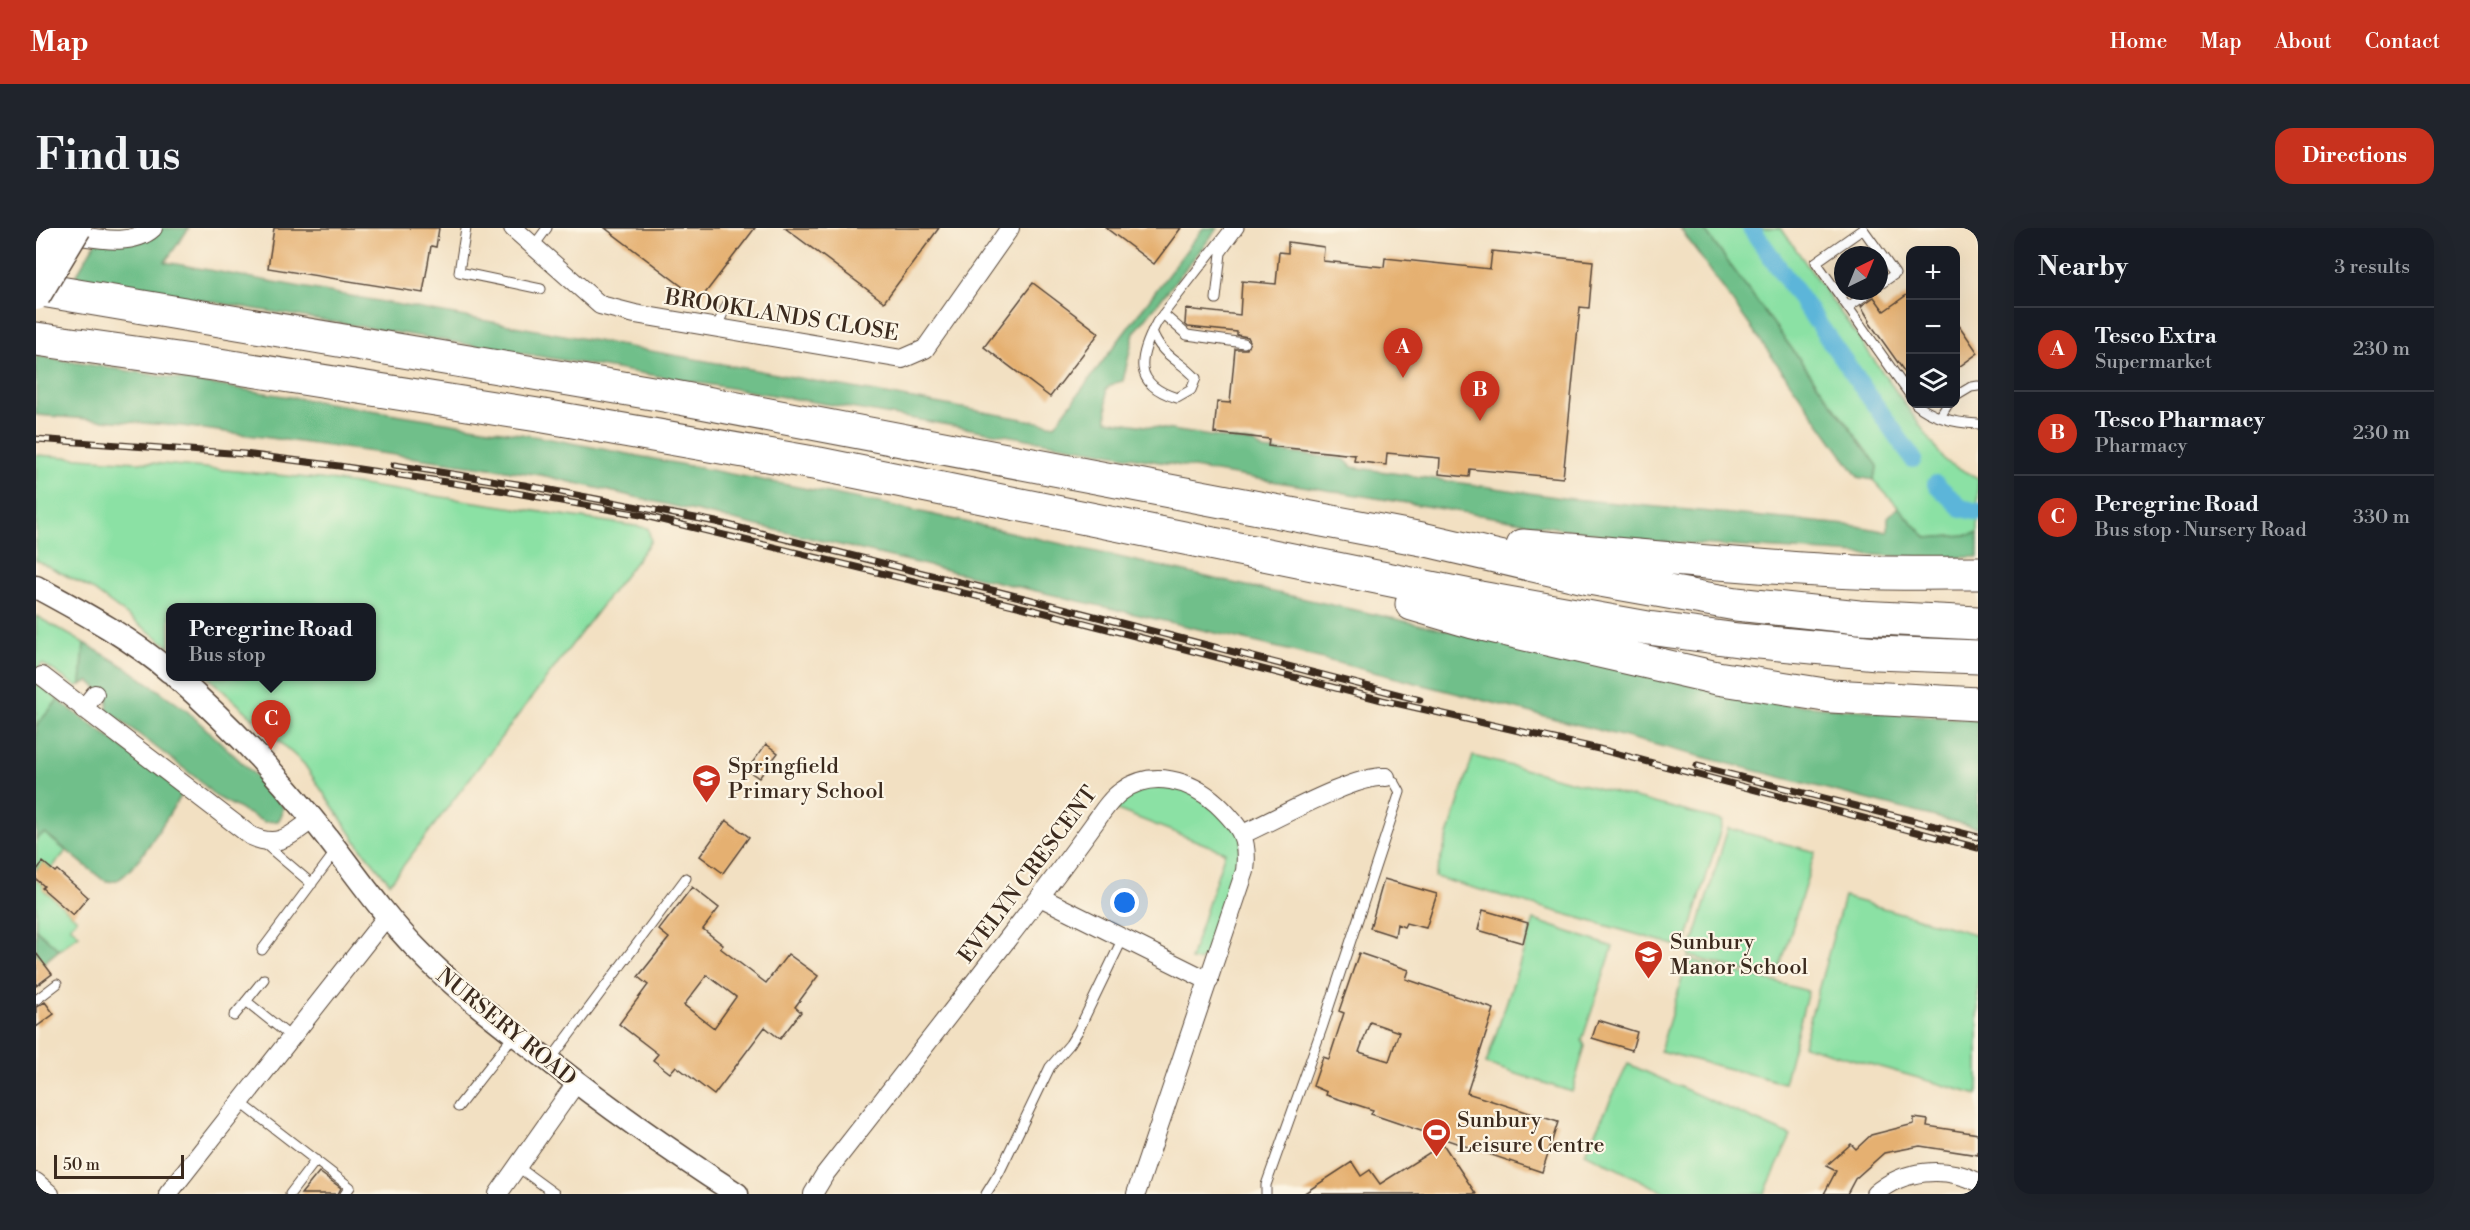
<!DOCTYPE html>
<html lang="en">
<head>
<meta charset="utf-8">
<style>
	:root { --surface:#171b24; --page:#20242c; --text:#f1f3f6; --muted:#9ea1a6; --line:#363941; --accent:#c8321e }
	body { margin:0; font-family:"Libre Bodoni",serif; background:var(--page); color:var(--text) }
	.controls { position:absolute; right:18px; top:18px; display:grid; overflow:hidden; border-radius:12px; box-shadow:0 6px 24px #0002 }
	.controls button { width:54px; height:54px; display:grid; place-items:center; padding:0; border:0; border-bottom:2px solid var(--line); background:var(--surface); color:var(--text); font:30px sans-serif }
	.compass { position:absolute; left:1798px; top:18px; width:54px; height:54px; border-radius:50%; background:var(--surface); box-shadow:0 6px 24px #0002; rotate:43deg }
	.scale { position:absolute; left:18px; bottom:15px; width:130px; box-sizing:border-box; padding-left:6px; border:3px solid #3b2a1e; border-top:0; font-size:16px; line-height:21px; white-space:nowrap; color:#3b2a1e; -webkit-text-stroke:4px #fcf5e5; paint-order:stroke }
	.you { position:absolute; left:1089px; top:675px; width:21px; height:21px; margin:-15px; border:4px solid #fff; border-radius:50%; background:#1a73e8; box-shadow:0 0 0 9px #1a73e833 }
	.badge { display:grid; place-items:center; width:39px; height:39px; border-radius:50%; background:var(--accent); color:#fff; font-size:20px; font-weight:700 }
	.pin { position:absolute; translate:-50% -50px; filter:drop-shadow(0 2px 3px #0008) }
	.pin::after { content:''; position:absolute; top:32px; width:21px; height:18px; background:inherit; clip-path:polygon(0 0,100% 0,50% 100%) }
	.popup { position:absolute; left:130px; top:375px; width:210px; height:78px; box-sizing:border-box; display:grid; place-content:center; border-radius:12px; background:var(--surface); filter:drop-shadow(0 2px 4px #0005); font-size:20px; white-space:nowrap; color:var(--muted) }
	.popup b { font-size:22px; color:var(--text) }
	.popup::after { content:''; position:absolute; left:50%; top:100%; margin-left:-12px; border:12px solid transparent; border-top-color:var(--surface) }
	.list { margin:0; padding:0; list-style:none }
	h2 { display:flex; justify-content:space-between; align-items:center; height:78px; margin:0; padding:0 24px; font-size:26px }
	h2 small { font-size:20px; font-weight:400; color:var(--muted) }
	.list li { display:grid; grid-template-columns:39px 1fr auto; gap:18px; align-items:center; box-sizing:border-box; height:84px; padding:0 24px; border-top:2px solid var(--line) }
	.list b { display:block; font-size:22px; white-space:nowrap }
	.list p { margin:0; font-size:20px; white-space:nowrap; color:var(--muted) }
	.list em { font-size:20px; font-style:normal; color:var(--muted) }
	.icon { flex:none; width:33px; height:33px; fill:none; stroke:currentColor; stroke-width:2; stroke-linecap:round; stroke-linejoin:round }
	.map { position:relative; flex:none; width:1942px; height:966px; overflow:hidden; border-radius:18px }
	header { display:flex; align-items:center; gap:36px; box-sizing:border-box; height:84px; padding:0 30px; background:var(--accent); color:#fff }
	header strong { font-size:28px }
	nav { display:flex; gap:33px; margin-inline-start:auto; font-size:21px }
	.intro { display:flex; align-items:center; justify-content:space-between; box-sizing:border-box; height:144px; padding:0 36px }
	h1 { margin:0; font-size:42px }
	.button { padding:15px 27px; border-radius:18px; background:var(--accent); color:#fff; font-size:21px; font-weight:700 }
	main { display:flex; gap:36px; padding:0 36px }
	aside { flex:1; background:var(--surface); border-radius:18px; box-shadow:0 6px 24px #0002 }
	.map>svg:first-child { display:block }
	.green { fill:#8be1a4; stroke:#638661; stroke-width:1.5 }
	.forest { fill:#70bf8a; stroke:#567454; stroke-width:1.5 }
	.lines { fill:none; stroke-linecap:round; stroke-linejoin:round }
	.canal { stroke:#5cb5d9; stroke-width:18 }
	.building { fill:#e5b071; fill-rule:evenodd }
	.service-casing { stroke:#564537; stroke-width:11 }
	.minor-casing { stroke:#564537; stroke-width:20 }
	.tertiary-casing { stroke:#564537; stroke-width:25 }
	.motorway-casing { stroke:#564537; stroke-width:35 }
	.service { stroke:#fff; stroke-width:9 }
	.minor { stroke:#fff; stroke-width:18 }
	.tertiary { stroke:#fff; stroke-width:22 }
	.motorway { stroke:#fff; stroke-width:33 }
	.rail-casing { stroke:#3b2a1e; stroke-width:7 }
	.rail { stroke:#fcf5e5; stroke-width:4.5; stroke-dasharray:14; stroke-linecap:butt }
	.primary-bridge-casing { stroke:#564537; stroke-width:31; stroke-linecap:butt }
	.primary-bridge { stroke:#fff; stroke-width:28 }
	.labels { text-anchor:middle; stroke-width:4.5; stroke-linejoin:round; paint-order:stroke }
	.street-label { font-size:22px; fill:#3b2a1e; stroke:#fcf5e5 }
	.poi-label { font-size:22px; fill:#3b2a1e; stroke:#fcf5e5; text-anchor:start }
</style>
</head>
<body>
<header>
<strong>Map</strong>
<nav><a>Home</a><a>Map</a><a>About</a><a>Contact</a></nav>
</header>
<div class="intro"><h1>Find us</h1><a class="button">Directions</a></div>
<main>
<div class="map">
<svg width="1942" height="966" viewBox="0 0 1942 966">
	<rect width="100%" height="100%" fill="#fcf5e5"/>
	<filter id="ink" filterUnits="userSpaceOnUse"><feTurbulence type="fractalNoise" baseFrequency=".0167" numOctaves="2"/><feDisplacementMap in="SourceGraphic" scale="12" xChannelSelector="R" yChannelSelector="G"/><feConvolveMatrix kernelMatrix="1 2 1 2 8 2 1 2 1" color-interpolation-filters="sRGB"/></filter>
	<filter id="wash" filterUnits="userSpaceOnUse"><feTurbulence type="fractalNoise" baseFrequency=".008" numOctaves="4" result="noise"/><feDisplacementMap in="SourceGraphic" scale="24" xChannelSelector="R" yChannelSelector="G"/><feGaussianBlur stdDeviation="1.35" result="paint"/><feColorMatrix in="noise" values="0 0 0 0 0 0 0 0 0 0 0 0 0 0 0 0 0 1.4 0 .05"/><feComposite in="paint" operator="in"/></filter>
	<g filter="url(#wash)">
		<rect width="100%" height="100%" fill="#f2e0c2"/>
		<path class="green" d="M1667 0H1745L1909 233 1942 250V306L1891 310 1837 252 1842 238Z
			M0 227 116 235 293 252 612 300 615 313 354 655 324 619 268 536 172 449 336 448V380H134V419L54 360 0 332Z
			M0 388 48 415 45 457 40 458 6 435 0 444Z
			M0 454 22 472 0 498Z
			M1437 528 1687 593 1649 720 1399 649Z
			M1148 555 1207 606 1202 639 1170 727 1163 733 1154 732 1189 624 1071 578 1085 563Z
			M1692 600 1779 624 1741 751 1653 728Z
			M8 605 30 623 15 641 7 634 0 643V611Z
			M0 651 8 658 7 661 41 691 34 698 43 707 23 722 0 701Z
			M1808 669 1942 707V867L1767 817Z
			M1498 692 1577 719 1546 812 1549 818 1536 864 1450 836Z
			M1652 731 1772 763 1748 855 1624 823Z
			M1592 836 1755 908 1728 966H1632L1549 925Z"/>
		<path class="forest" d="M68 0H153L129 34 1019 197 1167 0H1182L1098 105 1087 153 1079 155 1070 161 1071 192 1219 215 1227 222 1308 231 1316 239 1527 270 1821 298 1852 304V289L1862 279 1891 310 1942 306V329L1887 330 1597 312 1186 245 838 184 38 51Z
			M1644 0H1667L1842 238 1837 252 1822 249Z
			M0 128 515 211 859 278 1197 355 1740 475 1942 492V600L1256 423 505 247 146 198 0 187Z
			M48 415 91 440 150 482 234 561 247 579 246 587 242 593 228 594 179 568 163 552 71 482 72 470 53 453 45 457Z
			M22 472 147 564C134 584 102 640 83 651 77 655 72 654 66 651L9 605 0 611V498Z
			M0 701 23 722 0 741Z"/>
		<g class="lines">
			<path class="canal" d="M1715 0 1877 231
				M1900 256 1925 280 1942 284"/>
		</g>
		<g id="blocks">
			<path class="building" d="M238 0H403L400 19 395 18 387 65 232 40Z
				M569 0H719L664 72Z
				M749 0H903L848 74Z
				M1070 0H1145L1118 36Z
				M1252 14 1288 19 1287 33 1348 39 1349 30 1454 41 1456 23 1557 33 1553 80 1544 79 1527 250 1434 241 1433 249 1403 246 1404 230 1351 225 1350 237 1318 233 1319 227 1232 218 1233 211 1178 205 1181 174 1194 175 1199 121H1211L1214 113 1212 109 1201 107V104L1152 99 1149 96 1150 81 1204 87 1206 53 1240 56 1243 24 1252 25Z
				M997 55 1063 105 1014 169 948 119Z
				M1875 64V153L1833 94 1834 93 1825 78 1838 69 1848 83Z
				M1920 93 1942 125 1920 141Z
				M730 516 742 525 723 550 711 542Z
				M690 592 713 609 687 645 664 628Z
				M7 634 19 644 21 642 52 669 37 687 6 660 8 658 0 651V643Z
				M1348 651 1401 666 1390 700 1370 695 1368 699 1361 696 1359 708 1334 700Z
				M656 659 683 680 667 701 687 717 684 720 730 755 752 726 782 748 759 779 765 784 744 811 729 799 678 867 640 838 634 845 617 832 622 826 583 796 612 757 602 749 633 710 623 702ZM671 747 700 769 678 800 648 777Z
				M1447 682 1492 695 1487 715 1442 702Z
				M0 725 16 746 0 758Z
				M1323 725 1373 742 1370 751 1458 781 1431 865 1522 894 1506 944 1335 886 1337 882 1290 867 1291 864 1277 858 1287 829 1293 831 1308 785 1303 783ZM1334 794 1363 804 1353 833 1323 824Z
				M9 774 18 786 0 799V779Z
				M1562 792 1601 804 1596 822 1556 810Z
				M1878 890 1892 892 1891 898 1942 906V927L1884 918 1848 925 1819 951 1811 966H1788L1800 943 1790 938 1815 916 1820 921 1835 907 1878 896Z
				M1407 916 1440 966H1267L1316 934 1325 948 1334 942 1344 956Z
				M283 944 305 960 302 966H265Z"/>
		</g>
	</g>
	<g filter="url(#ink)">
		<use href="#blocks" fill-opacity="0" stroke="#564537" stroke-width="1.5"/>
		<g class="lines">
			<defs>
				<path id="service" d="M430 0 423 44 505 61
					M497 19 511 0
					M1843 57 1859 46 1827 1 1780 34 1874 167
					M1180 71 1185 25 1203 0
					M1812 79 1835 63
					M1127 86 1151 107 1208 115
					M680 100 691 77
					M1116 103C1126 129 1143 131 1160 150L1155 162 1141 170C1095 156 1103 129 1121 94L1194 0
					M1920 168 1935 159 1942 158
					M1880 176C1898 191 1920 195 1942 196
					M1904 189 1912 176
					M229 616 276 656
					M226 722 300 623
					M0 772 21 756
					M210 773 255 809
					M198 788 228 751
					M513 834 650 650
					M204 874 314 959 309 966
					M422 879 478 807
					M482 939 519 966
					M254 966 280 932
					M950 966 963 945 1014 839 1034 816 1042 803 1087 710
					M1230 966V957L1286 800 1364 564 1359 555 1350 549"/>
				<path id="minor" d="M477 0 564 77 599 86 866 131 889 121 974 0
					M29 6C56 9 95 20 117 0
					M6 448 215 608C243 621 255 607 277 591
					M47 481 59 466
					M1207 606C1238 592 1321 546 1350 549
					M1004 669 1173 753
					M0 954 14 966
					M132 966 351 688
					M462 966 540 855
					M777 966 789 946C861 854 932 763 1003 670 1021 646 1039 622 1057 597 1065 586 1074 571 1086 563 1116 541 1155 552 1181 576 1204 598 1213 610 1209 643L1100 966
					M1839 966C1867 941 1909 938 1942 954"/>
				<path id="tertiary" d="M0 359C46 384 95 410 134 444
					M139 448C188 491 234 539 275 589 311 633 341 680 380 720 420 762 466 797 512 832 573 880 636 924 701 966"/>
				<path id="motorway" d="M0 61 628 167 1386 311 1553 350 1700 376 1823 389 1942 395
					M0 111 177 136 502 187 783 236 1444 370 1612 400 1702 412 1841 425 1942 429
					M1487 318C1597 327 1708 339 1819 344 1860 346 1901 345 1942 345
					M1376 376 1437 394 1681 450 1795 468 1942 476"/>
			</defs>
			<use href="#service" class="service-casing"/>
			<use href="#minor" class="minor-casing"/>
			<use href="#tertiary" class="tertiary-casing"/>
			<use href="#motorway" class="motorway-casing"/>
			<use href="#service" class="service"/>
			<use href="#minor" class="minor"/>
			<use href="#tertiary" class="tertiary"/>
			<use href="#motorway" class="motorway"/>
			<defs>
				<path id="rail" d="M0 211 208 226 303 238 457 261 605 287 1010 385 1346 472 1563 521 1942 620
					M358 237 488 257 680 294 988 370 1384 472
					M1661 538 1942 609"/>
			</defs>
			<use href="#rail" class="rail-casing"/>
			<use href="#rail" class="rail"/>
			<defs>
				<path id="primary-bridge" d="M0 26 15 0
					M0 68 41 0"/>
			</defs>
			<use href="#primary-bridge" class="primary-bridge-casing"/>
			<use href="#primary-bridge" class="primary-bridge"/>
		</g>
	</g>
	<defs>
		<symbol id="school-pin" viewBox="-11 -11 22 30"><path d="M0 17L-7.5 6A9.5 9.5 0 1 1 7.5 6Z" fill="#c8321e" stroke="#fcf5e5"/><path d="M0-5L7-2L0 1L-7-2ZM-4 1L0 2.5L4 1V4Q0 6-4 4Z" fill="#fff"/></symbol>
		<symbol id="stadium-pin" viewBox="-11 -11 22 30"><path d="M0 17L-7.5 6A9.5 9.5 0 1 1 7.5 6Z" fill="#c8321e" stroke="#fcf5e5"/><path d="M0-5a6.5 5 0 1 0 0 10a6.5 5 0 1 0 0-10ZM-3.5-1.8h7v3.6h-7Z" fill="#fff"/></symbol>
	</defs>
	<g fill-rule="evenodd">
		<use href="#school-pin" x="654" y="534" width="33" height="45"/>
		<use href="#school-pin" x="1596" y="710" width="33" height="45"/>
		<use href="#stadium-pin" x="1384" y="888" width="33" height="45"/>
	</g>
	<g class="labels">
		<g class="street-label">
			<text transform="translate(746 86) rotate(9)" y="8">BROOKLANDS CLOSE</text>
			<text transform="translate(991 646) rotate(-53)" y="8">EVELYN CRESCENT</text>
			<text transform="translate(471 798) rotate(39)" y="8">NURSERY ROAD</text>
		</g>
		<g class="poi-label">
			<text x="692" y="545">Springfield<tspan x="692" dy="25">Primary School</tspan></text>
			<text x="1634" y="721">Sunbury<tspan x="1634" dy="25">Manor School</tspan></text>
			<text x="1421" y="899">Sunbury<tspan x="1421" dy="25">Leisure Centre</tspan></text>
		</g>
	</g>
</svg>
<div class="controls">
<button>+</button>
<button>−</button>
<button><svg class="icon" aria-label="layers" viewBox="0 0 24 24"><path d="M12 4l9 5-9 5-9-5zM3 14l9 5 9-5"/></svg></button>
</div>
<svg class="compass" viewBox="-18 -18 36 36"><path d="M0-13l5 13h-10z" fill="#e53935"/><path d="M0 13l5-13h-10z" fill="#9ea1a6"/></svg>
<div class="scale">50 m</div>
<div class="you"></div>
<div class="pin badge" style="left:1367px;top:150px">A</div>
<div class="pin badge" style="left:1444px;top:193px">B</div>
<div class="pin badge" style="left:235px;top:522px">C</div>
<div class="popup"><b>Peregrine Road</b>Bus stop</div>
</div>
<aside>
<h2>Nearby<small>3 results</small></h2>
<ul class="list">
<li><span class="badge">A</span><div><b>Tesco Extra</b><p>Supermarket</p></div><em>230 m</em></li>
<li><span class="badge">B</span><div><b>Tesco Pharmacy</b><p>Pharmacy</p></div><em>230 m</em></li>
<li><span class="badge">C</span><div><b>Peregrine Road</b><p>Bus stop · Nursery Road</p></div><em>330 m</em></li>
</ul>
</aside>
</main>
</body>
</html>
